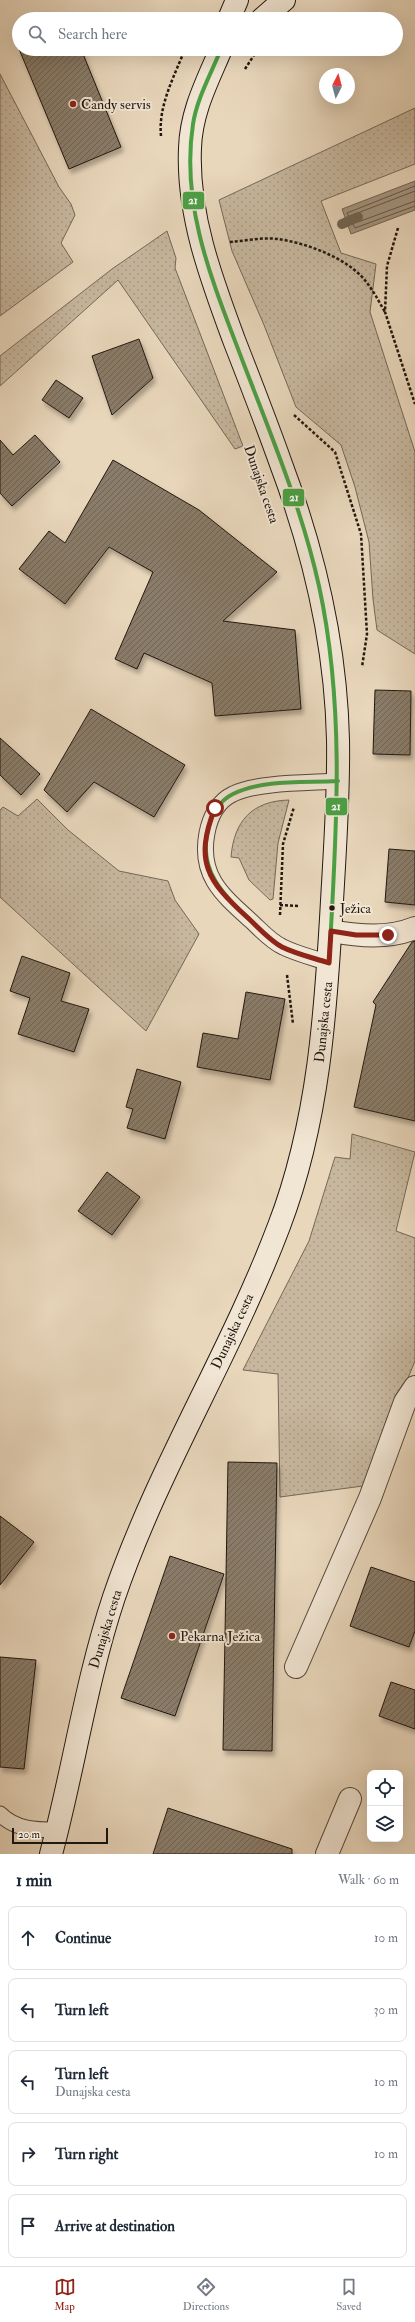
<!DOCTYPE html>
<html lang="en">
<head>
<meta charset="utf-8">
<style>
	:root { --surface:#fff; --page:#f6f6f7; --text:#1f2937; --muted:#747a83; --line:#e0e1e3; --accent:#8f2418 }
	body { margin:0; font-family:"IM FELL Double Pica",serif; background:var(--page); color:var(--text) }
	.controls { position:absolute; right:12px; bottom:12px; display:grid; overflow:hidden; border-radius:8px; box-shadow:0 4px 16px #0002 }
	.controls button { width:36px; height:36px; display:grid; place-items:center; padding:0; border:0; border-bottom:1px solid var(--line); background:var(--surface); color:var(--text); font:20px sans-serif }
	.compass { position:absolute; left:319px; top:68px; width:36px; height:36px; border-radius:50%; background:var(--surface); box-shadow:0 4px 16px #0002; rotate:6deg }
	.scale { position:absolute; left:12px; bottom:10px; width:96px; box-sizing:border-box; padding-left:4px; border:2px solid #211810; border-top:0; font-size:11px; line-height:14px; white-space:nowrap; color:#211810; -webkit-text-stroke:3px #f1e5d3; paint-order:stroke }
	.stop { position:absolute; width:12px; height:12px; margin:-9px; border:3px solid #8f2418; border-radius:50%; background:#fff }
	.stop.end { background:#8f2418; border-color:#fff; box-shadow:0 1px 4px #0008 }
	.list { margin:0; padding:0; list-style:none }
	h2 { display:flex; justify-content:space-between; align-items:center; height:52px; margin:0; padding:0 16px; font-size:17px }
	h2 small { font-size:13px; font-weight:400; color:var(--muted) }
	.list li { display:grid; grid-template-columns:26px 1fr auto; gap:12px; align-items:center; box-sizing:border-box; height:64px; margin:0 8px 8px; padding:0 8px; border:1px solid var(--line); border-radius:8px }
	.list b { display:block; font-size:15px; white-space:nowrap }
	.list p { margin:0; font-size:13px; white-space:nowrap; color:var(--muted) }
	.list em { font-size:13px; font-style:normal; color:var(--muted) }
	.icon { flex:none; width:22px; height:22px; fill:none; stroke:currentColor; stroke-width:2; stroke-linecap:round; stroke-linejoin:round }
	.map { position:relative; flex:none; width:415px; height:1854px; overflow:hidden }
	.search { position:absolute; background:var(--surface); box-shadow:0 4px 16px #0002; left:12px; right:12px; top:12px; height:44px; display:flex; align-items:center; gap:10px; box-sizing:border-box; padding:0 14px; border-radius:22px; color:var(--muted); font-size:15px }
	.sheet { height:412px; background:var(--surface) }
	nav { display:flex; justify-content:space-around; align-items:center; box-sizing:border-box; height:56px; border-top:1px solid var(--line); background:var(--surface); font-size:11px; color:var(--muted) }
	nav a { display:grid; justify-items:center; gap:2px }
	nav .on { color:var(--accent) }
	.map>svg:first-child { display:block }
	.grass { fill:url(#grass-dots); stroke:#746858 }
	.water { fill:#a59682; stroke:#706454 }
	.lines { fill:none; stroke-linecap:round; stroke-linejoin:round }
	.shore { stroke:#635749; stroke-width:1 }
	.stream { stroke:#706454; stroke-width:10 }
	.building { fill:url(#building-hatch); stroke:#211810; filter:url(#shadow) }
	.service-casing { stroke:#53483b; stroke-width:17 }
	.minor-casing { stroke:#53483b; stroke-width:24 }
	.secondary-casing { stroke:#211810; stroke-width:24 }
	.path { stroke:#211810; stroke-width:2.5; stroke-dasharray:3 2; stroke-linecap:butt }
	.service { stroke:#f1e5d3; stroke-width:15 }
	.minor { stroke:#f1e5d3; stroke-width:22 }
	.secondary { stroke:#f1e5d3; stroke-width:22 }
	.bus-1-casing { stroke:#f1e5d3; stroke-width:7 }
	.bus-1 { stroke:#4ba044; stroke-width:4 }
	.route { stroke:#8f2418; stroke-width:5 }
	.poi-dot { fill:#8f2418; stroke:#f1e5d3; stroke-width:1.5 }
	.bus-dot { fill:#211810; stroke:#f1e5d3; stroke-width:1.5 }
	.labels { text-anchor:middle; stroke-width:4; stroke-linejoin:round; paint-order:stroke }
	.bus-label { font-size:13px; fill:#211810; stroke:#f1e5d3; text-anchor:start }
	.poi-label { font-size:14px; fill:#211810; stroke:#f1e5d3; text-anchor:start }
	.street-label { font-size:14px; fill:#211810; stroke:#f1e5d3 }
	.line-badge { stroke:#f1e5d3; stroke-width:1.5 }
	.badge-label { font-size:11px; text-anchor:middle; font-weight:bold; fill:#fff }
</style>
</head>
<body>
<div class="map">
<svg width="415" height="1854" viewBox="0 0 415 1854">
	<defs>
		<pattern id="grass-dots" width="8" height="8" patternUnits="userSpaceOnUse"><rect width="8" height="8" fill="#c7b79f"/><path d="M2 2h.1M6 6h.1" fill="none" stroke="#ab9d88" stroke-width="1.8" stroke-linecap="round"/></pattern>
		<pattern id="building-hatch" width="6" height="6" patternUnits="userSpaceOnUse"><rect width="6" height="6" fill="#897b69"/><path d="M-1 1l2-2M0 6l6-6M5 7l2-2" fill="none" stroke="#706455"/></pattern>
		<filter id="shadow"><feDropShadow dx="2.5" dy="4.5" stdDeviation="2" flood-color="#0004"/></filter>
	</defs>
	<rect width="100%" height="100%" fill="#e9d7bc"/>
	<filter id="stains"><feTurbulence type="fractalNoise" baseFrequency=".005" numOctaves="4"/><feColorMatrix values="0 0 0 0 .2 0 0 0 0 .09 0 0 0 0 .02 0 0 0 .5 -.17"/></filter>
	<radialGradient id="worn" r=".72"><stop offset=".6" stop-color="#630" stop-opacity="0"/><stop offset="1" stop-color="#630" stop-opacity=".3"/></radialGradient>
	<path class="grass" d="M0 74 59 187 71 204 75 215 61 243 73 262 0 316Z
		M415 108V164L321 201 341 253 376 264 370 312 415 452V654L377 630 373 599 369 542 355 487 341 445 296 407 264 325 232 251 219 200Z
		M167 231 176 258 175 268 243 446 235 449 118 280 0 386V356L112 269Z
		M37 799 68 830 119 871 168 881 175 900 199 934 146 1031 0 897V810L3 807 18 816Z
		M289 800 278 843 273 899 270 900 249 880 239 858 231 857C234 821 252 801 289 800Z
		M352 1134 415 1152 396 1231 415 1238V1361L363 1486 280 1497 278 1374 243 1370 309 1241 335 1157 350 1159Z"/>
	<path class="water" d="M415 181V210L351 234 342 209Z"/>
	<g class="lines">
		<path class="shore" d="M415 186 347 213 355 228 415 206
			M415 191 355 214 354 216 358 222 415 201"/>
		<path class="stream" d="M342 224 358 217"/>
	</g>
	<path class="building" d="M19 49H81L121 147 69 169Z
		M139 339 153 378 112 415 92 356Z
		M56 380 83 398 69 418 42 400Z
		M35 435 60 462 12 506 0 493V440L13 455Z
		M113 460 199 510 277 572 223 621 295 630 301 709 215 716 212 683 144 653 137 669 115 659 153 572 109 547 65 604 19 569 49 531 65 543Z
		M375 690 411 691 410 755 373 754Z
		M91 709 185 765 154 817 94 782 67 812 44 790Z
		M0 738 40 774 21 795 0 775Z
		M389 849 415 851V905L385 902Z
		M415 941V1121L354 1107 376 1005 373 1002 412 942Z
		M22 956 70 973 61 1001 89 1009 74 1052 18 1034 30 998 10 991Z
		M246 992 285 999 270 1080 197 1067 203 1033 238 1039Z
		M137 1069 181 1082 165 1139 127 1128 133 1109 126 1107Z
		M107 1172 140 1197 112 1235 78 1211Z
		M228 1462 277 1463 272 1751 223 1750Z
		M0 1516 34 1542 0 1585Z
		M170 1556 224 1574 175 1716 121 1698Z
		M371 1567 415 1582V1631L409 1647 350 1626Z
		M0 1657 36 1660 24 1769 0 1767Z
		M391 1682 415 1690V1729L379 1716Z
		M168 1808 292 1849V1854H153Z"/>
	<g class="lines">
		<defs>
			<path id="service" d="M329 963C314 958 297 954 283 947 270 941 260 929 250 920 221 894 199 875 207 833 210 817 218 801 233 794 257 782 310 783 338 781
				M0 1814C16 1830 36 1830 57 1830"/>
			<path id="minor" d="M331 931C359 936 388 939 415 928
				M296 1667 370 1498 405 1402 415 1387
				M327 1854 350 1799"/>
			<path id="secondary" d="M229 19 237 0
				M262 19 284 0
				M51 1854C74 1768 86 1681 114 1597 158 1468 231 1353 279 1226 319 1122 326 1010 332 901 335 847 339 794 338 740 336 646 314 552 281 464 266 422 250 381 234 340 211 278 187 214 190 148 191 112 207 82 221 49"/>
		</defs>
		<use href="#service" class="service-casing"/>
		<use href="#minor" class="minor-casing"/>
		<use href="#secondary" class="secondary-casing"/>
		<path class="path" d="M245 69 258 49
			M161 136C158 106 174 77 185 49
			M398 228 387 266 385 312 415 404
			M230 242C245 241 262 237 278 239 306 243 344 257 363 278 372 288 378 300 385 312
			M294 415 335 452 361 534 367 634 362 667
			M280 905 300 906
			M280 915 283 844 294 807
			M287 975 293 1024"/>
		<use href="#service" class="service"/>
		<use href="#minor" class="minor"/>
		<use href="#secondary" class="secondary"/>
		<defs>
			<path id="bus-1" d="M221 49C211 74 197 98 193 124 180 208 214 285 243 362 271 435 302 509 319 586 346 710 336 838 329 963
				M329 963C313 958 296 954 280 946 269 939 260 929 250 920 223 895 198 870 208 830 211 815 219 801 233 794 264 779 304 783 338 781"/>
		</defs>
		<use href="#bus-1" class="bus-1-casing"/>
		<use href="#bus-1" class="bus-1"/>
	</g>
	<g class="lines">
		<path class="route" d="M215 808C194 861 207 881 247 917 258 927 269 940 282 947 296 954 314 958 329 963L331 931 356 935H388"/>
	</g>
	<g class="poi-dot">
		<circle cx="73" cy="104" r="4"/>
		<circle cx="172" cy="1636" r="4"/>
	</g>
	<circle class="bus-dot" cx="332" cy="908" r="3.5"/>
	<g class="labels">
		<g class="bus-label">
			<text x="340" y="913">Ježica</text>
		</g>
		<g class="poi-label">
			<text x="81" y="109">Candy servis</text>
			<text x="180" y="1641">Pekarna Ježica</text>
		</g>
		<g class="street-label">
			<text transform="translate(262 484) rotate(71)" y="5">Dunajska cesta</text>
			<text transform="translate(323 1022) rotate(-84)" y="5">Dunajska cesta</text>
			<text transform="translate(232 1331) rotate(-65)" y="5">Dunajska cesta</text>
			<text transform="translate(105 1629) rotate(-73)" y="5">Dunajska cesta</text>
		</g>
	</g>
	<g class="line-badge">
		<rect x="182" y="191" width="23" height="19" rx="4" fill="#4ba044"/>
		<rect x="282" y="488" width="23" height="19" rx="4" fill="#4ba044"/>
		<rect x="325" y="797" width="23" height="19" rx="4" fill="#4ba044"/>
	</g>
	<g class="badge-label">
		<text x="193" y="204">21</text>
		<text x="294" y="501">21</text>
		<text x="336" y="810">21</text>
	</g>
	<rect width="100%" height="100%" filter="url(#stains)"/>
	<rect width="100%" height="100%" fill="url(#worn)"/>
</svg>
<div class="controls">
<button><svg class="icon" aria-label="locate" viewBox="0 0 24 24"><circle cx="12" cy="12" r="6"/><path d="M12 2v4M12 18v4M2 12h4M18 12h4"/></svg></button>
<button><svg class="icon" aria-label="layers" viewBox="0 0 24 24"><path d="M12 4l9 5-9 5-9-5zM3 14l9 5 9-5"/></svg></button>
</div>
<svg class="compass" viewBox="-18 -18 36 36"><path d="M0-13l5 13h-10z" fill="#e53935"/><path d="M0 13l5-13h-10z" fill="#747a83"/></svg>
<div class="scale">20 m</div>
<div class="stop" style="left:215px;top:808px"></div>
<div class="stop end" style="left:388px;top:935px"></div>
<div class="search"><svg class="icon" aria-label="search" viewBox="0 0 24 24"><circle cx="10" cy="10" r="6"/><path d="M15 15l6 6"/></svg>Search here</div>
</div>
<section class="sheet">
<h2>1 min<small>Walk · 60 m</small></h2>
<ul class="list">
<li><svg class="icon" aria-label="ahead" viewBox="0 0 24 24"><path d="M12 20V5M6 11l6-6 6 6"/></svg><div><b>Continue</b></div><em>10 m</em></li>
<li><svg class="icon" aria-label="left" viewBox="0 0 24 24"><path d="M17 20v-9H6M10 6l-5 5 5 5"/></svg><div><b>Turn left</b></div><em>30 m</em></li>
<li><svg class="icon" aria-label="left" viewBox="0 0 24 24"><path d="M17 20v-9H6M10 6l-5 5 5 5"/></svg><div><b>Turn left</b><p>Dunajska cesta</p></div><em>10 m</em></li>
<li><svg class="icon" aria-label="right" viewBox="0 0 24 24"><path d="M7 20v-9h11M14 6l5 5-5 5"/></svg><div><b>Turn right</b></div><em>10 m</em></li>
<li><svg class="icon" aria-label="arrive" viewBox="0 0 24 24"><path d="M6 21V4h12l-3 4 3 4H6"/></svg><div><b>Arrive at destination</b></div></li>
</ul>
</section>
<nav>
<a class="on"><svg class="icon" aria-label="map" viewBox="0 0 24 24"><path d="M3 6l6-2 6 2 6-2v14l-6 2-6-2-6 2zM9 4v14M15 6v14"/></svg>Map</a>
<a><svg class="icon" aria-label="directions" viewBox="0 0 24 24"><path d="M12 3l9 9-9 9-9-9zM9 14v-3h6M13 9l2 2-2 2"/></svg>Directions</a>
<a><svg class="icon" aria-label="saved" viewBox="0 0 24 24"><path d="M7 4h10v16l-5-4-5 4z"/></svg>Saved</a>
</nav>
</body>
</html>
